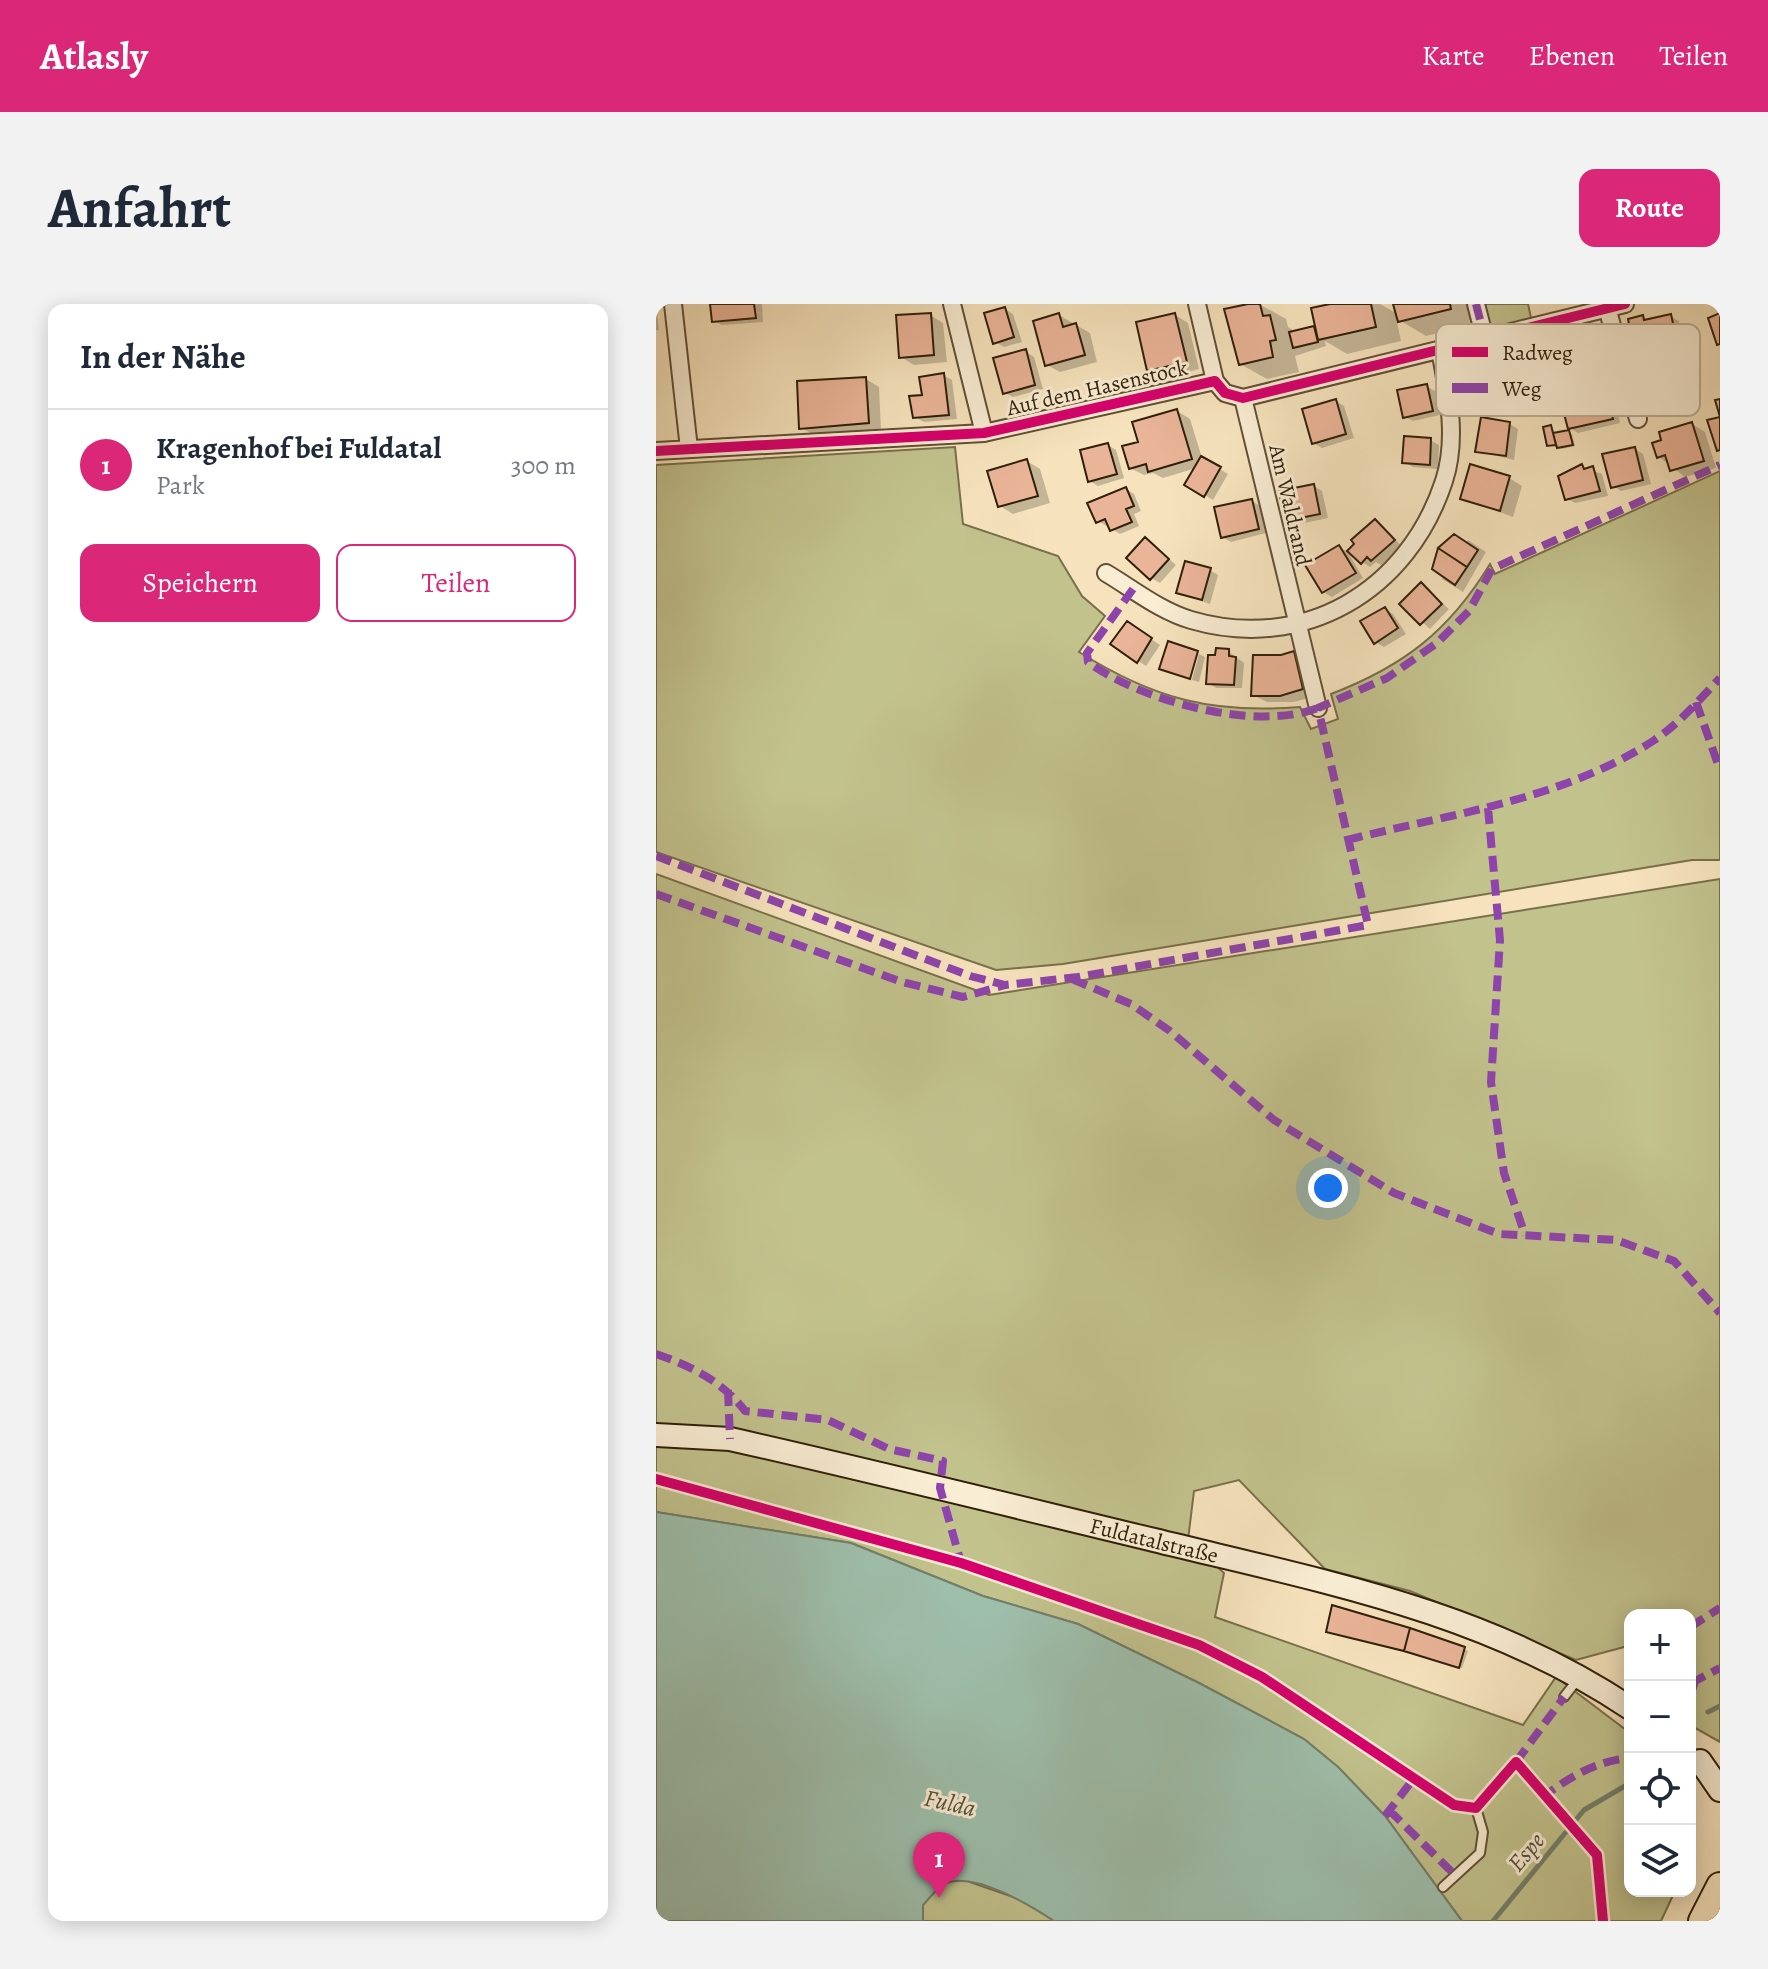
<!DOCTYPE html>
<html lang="de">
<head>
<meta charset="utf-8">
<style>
	:root { --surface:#fff; --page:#f2f2f3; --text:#1f2937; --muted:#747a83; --line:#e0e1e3; --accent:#db2777 }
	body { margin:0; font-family:Alegreya,serif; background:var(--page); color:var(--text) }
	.controls { position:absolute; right:24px; bottom:24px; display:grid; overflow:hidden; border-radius:16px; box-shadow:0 4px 20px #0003 }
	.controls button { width:72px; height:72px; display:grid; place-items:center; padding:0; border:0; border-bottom:2px solid var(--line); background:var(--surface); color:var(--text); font:40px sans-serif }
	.you { position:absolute; left:672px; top:884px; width:28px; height:28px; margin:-20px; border:6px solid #fff; border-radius:50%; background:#1a73e8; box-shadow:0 0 0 12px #1a73e833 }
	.badge { display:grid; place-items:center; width:52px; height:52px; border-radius:50%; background:var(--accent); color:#fff; font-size:26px; font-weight:700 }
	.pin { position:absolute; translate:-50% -66px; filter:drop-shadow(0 2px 4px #0008) }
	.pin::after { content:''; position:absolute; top:42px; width:28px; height:24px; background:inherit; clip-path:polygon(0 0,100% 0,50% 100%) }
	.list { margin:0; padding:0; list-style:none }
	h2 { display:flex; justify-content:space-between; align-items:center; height:104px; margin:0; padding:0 32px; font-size:34px }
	h2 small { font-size:26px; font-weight:400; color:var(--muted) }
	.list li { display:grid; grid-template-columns:52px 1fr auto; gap:24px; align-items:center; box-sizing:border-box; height:112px; padding:0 32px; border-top:2px solid var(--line) }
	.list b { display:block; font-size:30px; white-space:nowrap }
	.list p { margin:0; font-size:26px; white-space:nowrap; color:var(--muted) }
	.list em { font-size:26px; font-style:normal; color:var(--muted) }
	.actions { display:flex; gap:16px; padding:24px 32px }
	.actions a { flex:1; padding:18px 0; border:2px solid var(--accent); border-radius:16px; text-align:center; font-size:28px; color:var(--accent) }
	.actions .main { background:var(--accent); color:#fff }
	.icon { flex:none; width:44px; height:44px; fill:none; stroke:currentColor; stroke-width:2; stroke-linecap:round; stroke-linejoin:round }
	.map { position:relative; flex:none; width:1064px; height:1617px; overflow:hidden; border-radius:16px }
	header { display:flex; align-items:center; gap:48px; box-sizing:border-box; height:112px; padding:0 40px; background:var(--accent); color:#fff }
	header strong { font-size:38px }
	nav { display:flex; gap:44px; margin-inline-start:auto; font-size:28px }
	.intro { display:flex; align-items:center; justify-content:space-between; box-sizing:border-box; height:192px; padding:0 48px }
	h1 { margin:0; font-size:56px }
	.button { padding:20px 36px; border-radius:16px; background:var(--accent); color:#fff; font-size:28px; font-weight:700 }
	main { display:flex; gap:48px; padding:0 48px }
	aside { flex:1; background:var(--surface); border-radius:16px; box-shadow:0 4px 20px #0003 }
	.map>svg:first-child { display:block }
	.green { fill:#c2c28d; stroke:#78704a; stroke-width:2 }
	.water { fill:#9ebfac; stroke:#727f6a; stroke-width:2 }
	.shadow { fill:#0003 }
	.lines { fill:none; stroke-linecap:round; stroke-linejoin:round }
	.stream { stroke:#727f6a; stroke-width:5 }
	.building { fill:#eab498; stroke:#2f1f08; stroke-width:2 }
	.lane-casing { stroke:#615035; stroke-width:12 }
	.street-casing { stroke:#615035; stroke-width:20 }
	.secondary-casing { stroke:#2f1f08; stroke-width:26 }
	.primary-casing { stroke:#2f1f08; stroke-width:30 }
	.lane { stroke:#f9edd4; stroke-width:8 }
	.street { stroke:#f9edd4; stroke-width:16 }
	.secondary { stroke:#f9edd4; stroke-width:22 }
	.primary { stroke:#f6e3bd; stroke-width:26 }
	.quiet { stroke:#8e44ad; stroke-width:8; stroke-dasharray:16 8; stroke-linecap:butt }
	.cycleway-casing { stroke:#f9edd4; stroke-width:15 }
	.cycleway { stroke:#d6006c; stroke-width:10 }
	.labels { text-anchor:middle; stroke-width:6; stroke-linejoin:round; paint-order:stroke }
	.street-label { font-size:22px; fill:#2f1f08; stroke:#f9edd4 }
	.water-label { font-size:24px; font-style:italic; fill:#504f39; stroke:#f9edd4 }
	.key { fill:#f9edd4; stroke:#bcaf97; stroke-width:2 }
	.key-label { font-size:22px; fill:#2f1f08 }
</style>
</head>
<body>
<header>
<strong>Atlasly</strong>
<nav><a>Karte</a><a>Ebenen</a><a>Teilen</a></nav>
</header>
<div class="intro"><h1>Anfahrt</h1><a class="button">Route</a></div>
<main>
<aside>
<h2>In der Nähe<small></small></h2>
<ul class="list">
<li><span class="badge">1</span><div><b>Kragenhof bei Fuldatal</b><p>Park</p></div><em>300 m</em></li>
</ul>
<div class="actions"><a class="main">Speichern</a><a>Teilen</a></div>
</aside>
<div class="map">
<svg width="1064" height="1617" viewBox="0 0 1064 1617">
	<rect width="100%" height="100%" fill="#f6e3bd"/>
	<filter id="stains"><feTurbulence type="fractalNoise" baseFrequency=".0025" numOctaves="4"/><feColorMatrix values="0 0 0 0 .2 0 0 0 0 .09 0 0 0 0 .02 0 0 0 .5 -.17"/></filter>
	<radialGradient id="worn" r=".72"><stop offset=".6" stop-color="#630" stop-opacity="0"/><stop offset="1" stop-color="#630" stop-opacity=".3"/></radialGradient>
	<path class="green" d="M825 0H872L876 18 833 30Z
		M299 143 307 220 402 252 426 292 449 312 423 348C498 395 556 410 644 403L655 425 682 415 675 390C748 362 793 327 834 260L839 270 1064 167V556H1036L407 660 340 666 0 548V161Z
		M0 570 333 691 1064 575V1438L1034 1421V1368L1037 1361 1034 1358V1311H974V1339L968 1343 920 1356 754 1287 669 1265 583 1176 538 1187 532 1236 568 1269 559 1313 867 1421 900 1373 974 1429V1587H1019L1005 1617H806L729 1512 682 1463 648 1435 543 1379 422 1320 327 1292 195 1239 0 1208Z
		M308 1576 366 1596 401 1617H151L234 1585Z"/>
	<path class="water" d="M0 1208 195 1239 327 1292 422 1320 543 1379 648 1435 682 1463 729 1512 806 1617H398C374 1601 319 1568 290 1579 282 1582 274 1594 267 1601V1617H0Z"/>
	<path class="shadow" d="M0 0 3 26H0Z
		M56 0H106L107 18 66 21 58 17Z
		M603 0 630 15 632 23 641 29 658 25 662 27 682 0H724L742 10 739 0H816L820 19 770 32 740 14 745 37 691 50 669 37 670 42 639 52 643 68 611 75 584 60Z
		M349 5 357 10 366 38 348 43 339 38Z
		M274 11 287 19 291 58 258 61 245 53Z
		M403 11 434 29 441 58 404 68 391 61Z
		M519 11 532 19 543 65 507 74 493 66Z
		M1014 12 1023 17 1029 47 998 54 978 34 986 13 993 17Z
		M370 48 378 53 387 85 357 93 348 88Z
		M287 71 296 76 301 115 268 118 259 113 268 92Z
		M210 75 223 83 225 126 159 131 145 124Z
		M770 82 779 87 784 111 757 117 749 113Z
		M934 89 960 98 964 119 922 129 914 124Z
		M680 97 688 102 698 134 666 144 657 139Z
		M521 107 534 115 546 154 572 170 557 196 531 180 540 164 507 174 497 169 488 171 474 164 484 139Z
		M854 120 862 125 858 156 821 147Z
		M1036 120 1049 128 1060 164 1029 173 1002 152Z
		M895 123 900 130H916L919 142 906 145 893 141Z
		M774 136 783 141 782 165 757 163 748 158Z
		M452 141 460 146 468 174 442 182 434 177Z
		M979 145 987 150 995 180 965 187 957 182Z
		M371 157 384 165 394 199 357 210 344 202Z
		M926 163 946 170 952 192 919 199 910 194Z
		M853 174 866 182 857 213 806 194Z
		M658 182 666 187 672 214 639 221 631 216Z
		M470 185 478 190 485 207 478 210 483 222 464 230 442 217Z
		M596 197 604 202 610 229 575 238 566 233Z
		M719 218 746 242 725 261 720 258 714 263 706 258Z
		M490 235 520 261 504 279 495 274Z
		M812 236 830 248 807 288 786 275Z
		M683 243 692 248 707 274 676 293 667 288Z
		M554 266 562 271 554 300 522 288Z
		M765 280 793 305 774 325 746 300Z
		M728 305 737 310 750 330 728 343 719 338Z
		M479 324 504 341 490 362 482 357Z
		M572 347 588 359 586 384H560L552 379Z
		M638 349 651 357 659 392 638 398H611L597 391 625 353Z
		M543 350 549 353 543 378 536 376Z
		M676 1329 808 1345 812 1347 806 1364Z"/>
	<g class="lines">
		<path class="stream" d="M1052 1408 1064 1402
			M837 1617 928 1506 974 1479"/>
	</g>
	<path class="building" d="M54 0H98L100 14 56 18Z
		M592 0H604L607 12 614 11 620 36 614 37 617 53 583 61 568 5Z
		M674 0H715L720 23 662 36 655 4Z
		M737 0H794L795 5 742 18Z
		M349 3 358 33 337 40 328 9Z
		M275 9 278 51 243 54 240 11Z
		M403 9 407 23 420 19 429 51 389 62 377 17Z
		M519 9 531 58 491 67 480 18Z
		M1064 9V40L1061 41 1052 14Z
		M1015 10 1022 43 988 51 984 34 976 36 972 15 987 11 988 16Z
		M658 22 662 38 637 44 633 28Z
		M370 45 379 81 347 90 337 54Z
		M288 69 293 111 257 114 253 92 266 91 263 73Z
		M210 73 213 119 143 125 141 77Z
		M771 80 777 107 747 114 741 86Z
		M934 87 936 94 951 91 957 115 912 125 904 94Z
		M680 95 690 130 656 140 646 105Z
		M1064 95V146L1061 147 1051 116 1064 113 1059 96Z
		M521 105 536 155 492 168 490 160 473 165 466 142 482 138 476 118Z
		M825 113 854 118 850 152 819 148Z
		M1036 118 1048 157 1014 167 1009 151 1001 154 996 139 1005 136 1003 128Z
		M895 121 900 141 891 142 887 123Z
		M913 126 917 141 901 144 897 129Z
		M748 132 775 134 774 161 746 159Z
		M452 139 461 170 432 178 424 146Z
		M979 143 987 176 955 184 946 150Z
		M545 152 565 163 548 193 528 181Z
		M371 155 382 192 342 203 331 167Z
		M814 160 854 172 844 207 804 195Z
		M926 160 928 165 937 162 944 187 909 196 902 172Z
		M658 180 664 210 629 217 623 187Z
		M470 183 478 202 470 205 476 218 454 227 449 215 440 219 431 199Z
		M596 195 603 225 565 234 558 203Z
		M719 215 739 236 715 257 711 253 705 260 691 247 698 240 695 236Z
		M798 230 822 246 811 263 782 244Z
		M489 233 513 255 494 276 470 254Z
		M683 241 700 269 666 289 649 261Z
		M782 244 811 263 799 281 776 265Z
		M529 257 555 264 546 296 520 289Z
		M765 278 786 300 764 321 743 300Z
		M729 303 742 324 718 340 704 317Z
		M471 317 496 334 481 359 454 340Z
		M512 337 542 347 534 375 503 365Z
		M560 344 573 345V352L580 353 578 381 550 380 552 351H559Z
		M638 347 647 385 624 392H595L597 351H625Z
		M676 1301 754 1324 748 1347 670 1328Z
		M754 1324 809 1343 803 1364 748 1347Z"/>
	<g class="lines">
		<defs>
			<path id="lane" d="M908 1393 922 1375
				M787 1583 824 1549 827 1528 820 1504"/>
			<path id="street" d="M17 0 33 145
				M296 0 328 129
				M541 0 559 77
				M820 0 829 35
				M950 0 982 115
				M587 94 662 404
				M0 147 328 129 559 77 569 89 587 94 969 0
				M450 269C477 285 504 307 535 316 648 349 752 287 788 177 802 134 792 89 784 46"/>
			<g id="secondary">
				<path id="s1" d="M0 1131 74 1135C216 1167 357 1202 498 1236 665 1277 829 1307 974 1404"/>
				<path d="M1044 1457 1064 1486"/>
			</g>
			<path id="primary" d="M1046 1617 1064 1582"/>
		</defs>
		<use href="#lane" class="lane-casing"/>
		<use href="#street" class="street-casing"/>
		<use href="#secondary" class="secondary-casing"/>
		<use href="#primary" class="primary-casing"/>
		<use href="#lane" class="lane"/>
		<use href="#street" class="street"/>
		<use href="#secondary" class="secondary"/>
		<use href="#primary" class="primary"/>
		<path class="quiet" d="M820 0 829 35
			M477 285 431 349 432 358C485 397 599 428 662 404
			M1040 398 1064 466
			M832 504 844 636 835 778 848 869 869 931
			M691 536C794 510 905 496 997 437 1022 421 1044 395 1064 374
			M0 552 314 672 349 681 422 673 712 621 662 404 731 374 781 339 813 307 836 265 1064 161
			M0 590 246 678 307 693 349 681
			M416 675 475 700 514 727 618 816 738 889 843 930 960 936 1018 957 1064 1009
			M0 1050C35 1062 66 1077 89 1107L172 1116 233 1145 287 1157 284 1184 305 1259
			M72 1086 74 1135
			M1034 1323 1064 1304
			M1034 1376 1039 1377 1064 1364
			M1034 1393 1039 1377
			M860 1458 908 1393
			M895 1496 891 1490C917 1471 941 1457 974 1454
			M733 1506 800 1572
			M729 1512 759 1473"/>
		<defs>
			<path id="cycleway" d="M0 147 328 129 559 77 569 89 587 94 969 0
				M0 1175 305 1259 543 1341 606 1373 798 1501 820 1504 860 1458 941 1551 947 1617"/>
		</defs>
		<use href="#cycleway" class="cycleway-casing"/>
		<use href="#cycleway" class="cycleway"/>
	</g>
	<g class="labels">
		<g class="street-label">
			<text transform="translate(441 83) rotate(-13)" y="8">Auf dem Hasenstock</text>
			<text transform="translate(635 201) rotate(77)" y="8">Am Waldrand</text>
			<text dy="8" stroke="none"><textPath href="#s1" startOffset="510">Fuldatalstraße</textPath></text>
		</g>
		<g class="water-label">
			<text transform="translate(294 1499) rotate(13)" y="8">Fulda</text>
			<text transform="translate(870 1548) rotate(-50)" y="8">Espe</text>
		</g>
	</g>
	<rect x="780" y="20" width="264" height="92" rx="12" class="key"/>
	<rect x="796" y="43" width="36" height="10" fill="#d6006c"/>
	<rect x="796" y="79" width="36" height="10" fill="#8e44ad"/>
	<g class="key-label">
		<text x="846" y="56">Radweg</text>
		<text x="846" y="92">Weg</text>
	</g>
	<rect width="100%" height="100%" filter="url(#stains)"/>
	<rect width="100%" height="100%" fill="url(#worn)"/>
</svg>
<div class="controls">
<button>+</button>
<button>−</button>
<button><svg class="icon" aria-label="locate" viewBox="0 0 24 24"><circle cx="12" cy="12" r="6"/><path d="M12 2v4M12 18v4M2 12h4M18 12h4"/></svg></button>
<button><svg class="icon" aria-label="layers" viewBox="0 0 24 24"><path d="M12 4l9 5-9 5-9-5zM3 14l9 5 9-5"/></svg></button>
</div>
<div class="you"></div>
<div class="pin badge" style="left:283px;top:1594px">1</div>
</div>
</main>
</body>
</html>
